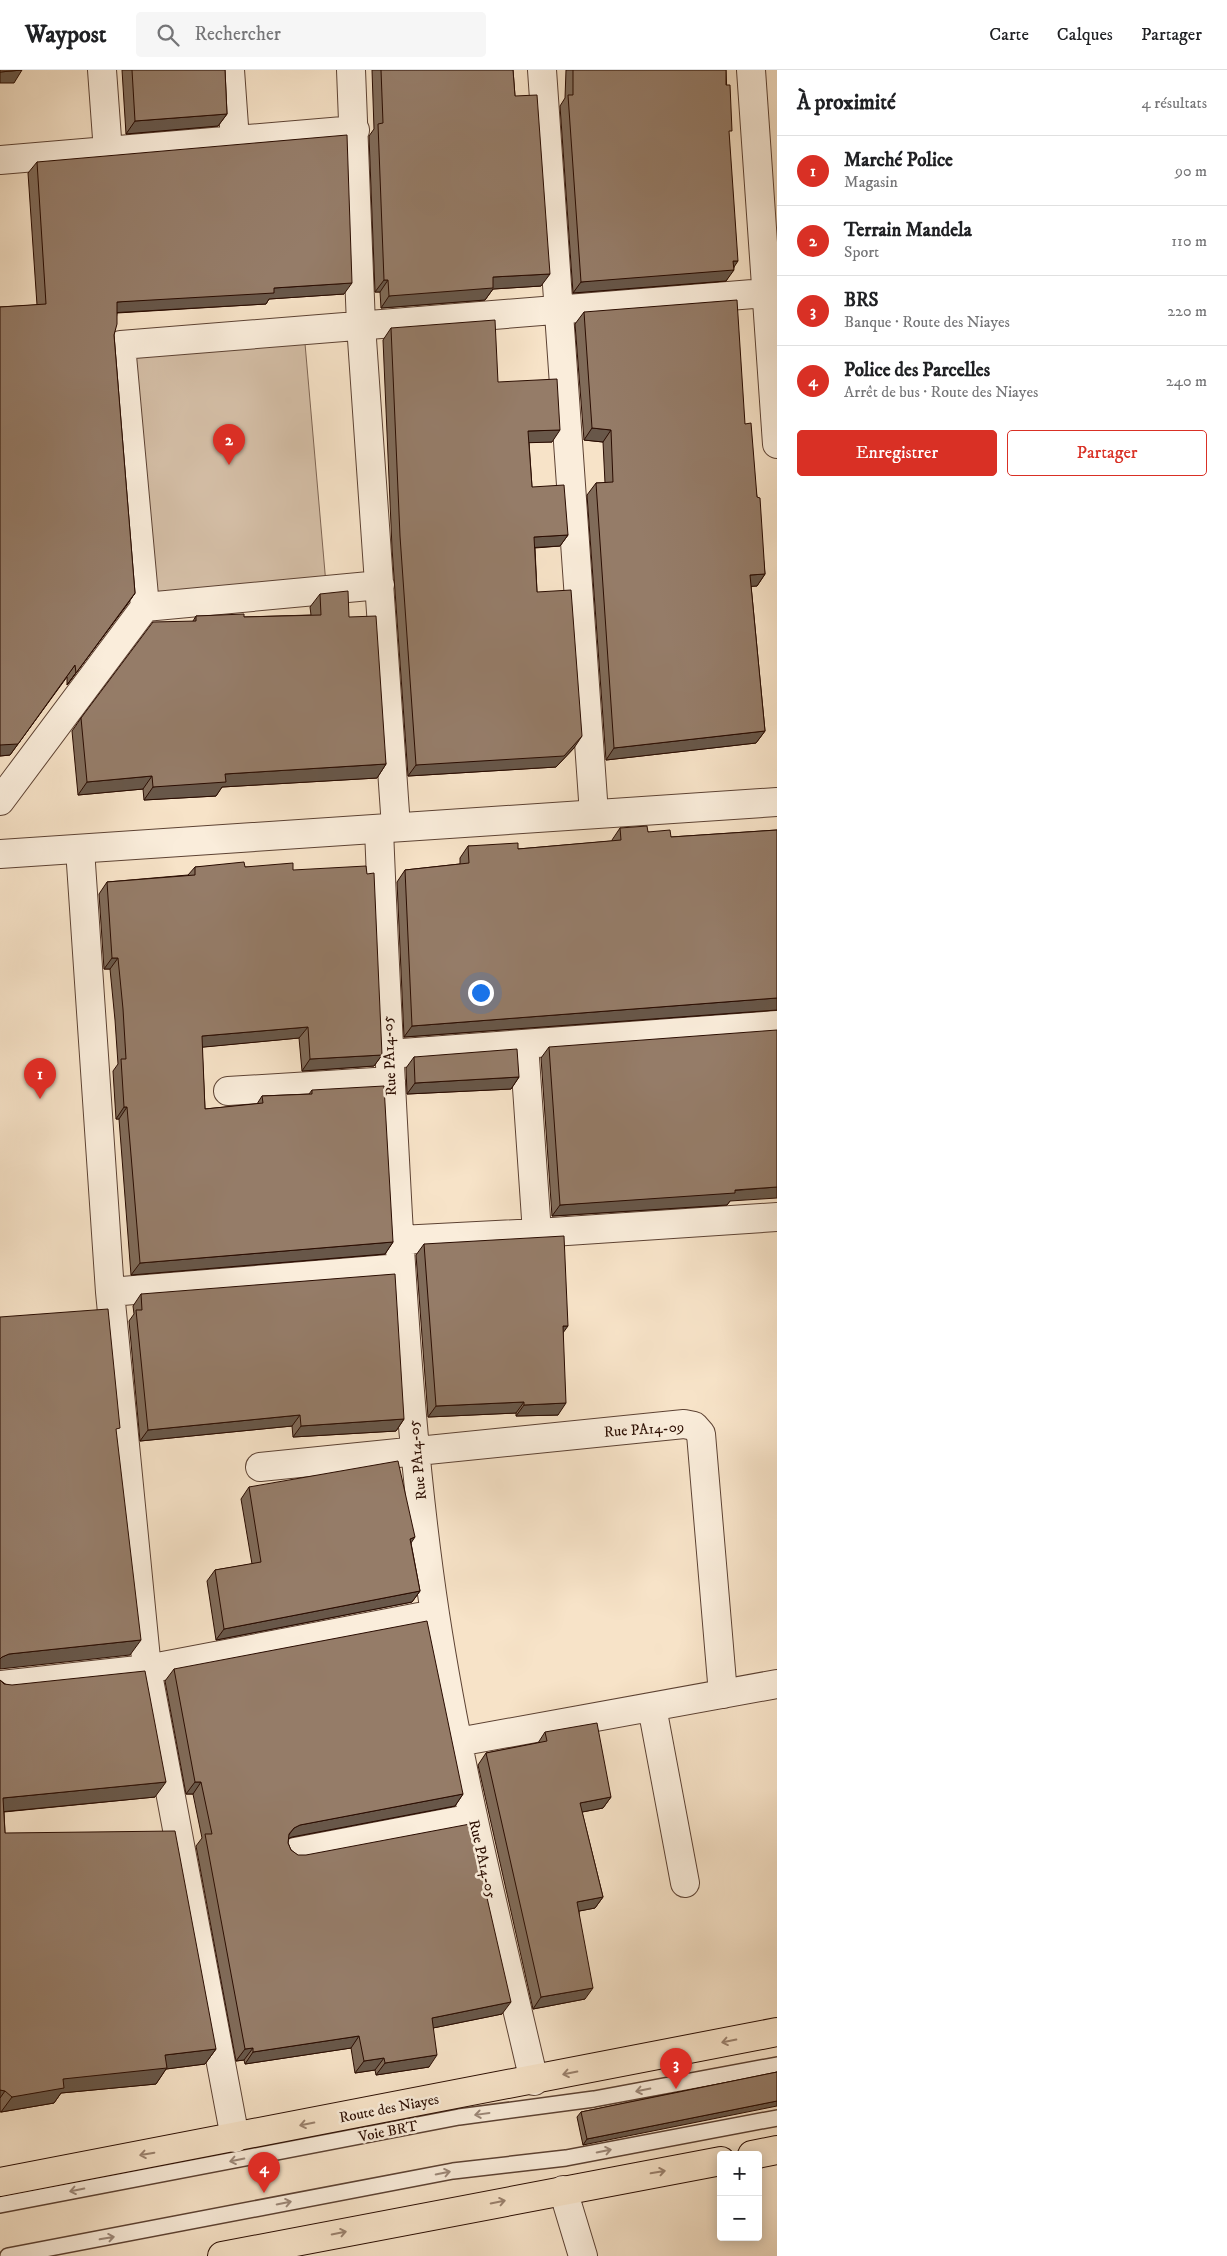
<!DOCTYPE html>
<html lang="fr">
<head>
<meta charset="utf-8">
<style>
	:root { --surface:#fff; --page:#f6f6f6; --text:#202124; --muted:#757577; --line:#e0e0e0; --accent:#d93025 }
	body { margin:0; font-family:"IM FELL DW Pica",serif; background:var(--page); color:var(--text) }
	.controls { position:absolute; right:15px; bottom:15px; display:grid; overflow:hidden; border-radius:5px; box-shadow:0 2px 12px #0003 }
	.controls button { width:45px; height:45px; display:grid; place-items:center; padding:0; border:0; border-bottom:1px solid var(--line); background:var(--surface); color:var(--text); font:25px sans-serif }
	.you { position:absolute; left:480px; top:922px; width:18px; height:18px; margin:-12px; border:4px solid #fff; border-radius:50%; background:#1a73e8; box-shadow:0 0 0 8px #1a73e833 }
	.badge { display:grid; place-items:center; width:32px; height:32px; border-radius:50%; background:var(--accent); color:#fff; font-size:16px; font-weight:700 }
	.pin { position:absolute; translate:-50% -41px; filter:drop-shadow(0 1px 2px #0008) }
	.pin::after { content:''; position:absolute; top:26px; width:18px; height:15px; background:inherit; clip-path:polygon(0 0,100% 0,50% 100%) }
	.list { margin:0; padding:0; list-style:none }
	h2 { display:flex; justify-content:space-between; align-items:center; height:65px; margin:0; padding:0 20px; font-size:21px }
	h2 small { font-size:16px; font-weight:400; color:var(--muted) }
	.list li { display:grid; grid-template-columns:32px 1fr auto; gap:15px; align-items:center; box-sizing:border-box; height:70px; padding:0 20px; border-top:1px solid var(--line) }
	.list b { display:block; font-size:19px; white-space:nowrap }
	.list p { margin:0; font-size:16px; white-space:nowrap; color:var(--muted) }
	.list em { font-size:16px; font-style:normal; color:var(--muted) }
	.actions { display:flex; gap:10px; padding:15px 20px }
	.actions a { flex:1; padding:11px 0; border:1px solid var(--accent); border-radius:5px; text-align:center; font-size:18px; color:var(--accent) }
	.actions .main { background:var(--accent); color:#fff }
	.icon { flex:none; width:28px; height:28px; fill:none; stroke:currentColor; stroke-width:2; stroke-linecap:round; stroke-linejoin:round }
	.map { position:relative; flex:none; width:777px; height:2186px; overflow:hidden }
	header { display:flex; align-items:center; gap:30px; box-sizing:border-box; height:70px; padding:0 25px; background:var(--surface); border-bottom:1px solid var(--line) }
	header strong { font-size:24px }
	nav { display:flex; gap:28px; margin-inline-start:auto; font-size:18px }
	.search { width:350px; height:45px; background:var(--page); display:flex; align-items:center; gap:12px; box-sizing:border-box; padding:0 18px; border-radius:5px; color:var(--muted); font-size:19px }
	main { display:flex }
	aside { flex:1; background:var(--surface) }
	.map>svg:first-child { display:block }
	.green { fill:#d4bea6; stroke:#7f6554 }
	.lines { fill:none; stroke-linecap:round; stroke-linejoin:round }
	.service-casing { stroke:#5d4233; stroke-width:18 }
	.minor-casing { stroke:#5d4233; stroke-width:30 }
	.tertiary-casing { stroke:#5d4233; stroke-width:30 }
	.primary-casing { stroke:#2a0c01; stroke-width:30 }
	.service { stroke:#faeddb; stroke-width:15 }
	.minor { stroke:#faeddb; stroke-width:28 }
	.tertiary { stroke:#faeddb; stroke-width:28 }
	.primary { stroke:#f7e3c8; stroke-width:28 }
	.wall { fill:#806b59; stroke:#2a0c01 }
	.shaded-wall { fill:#685749; stroke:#2a0c01 }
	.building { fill:#957c68; stroke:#2a0c01 }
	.oneway { stroke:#9b826e }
	.oneway2 { stroke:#9c8879 }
	.labels { text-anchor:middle; stroke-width:5; stroke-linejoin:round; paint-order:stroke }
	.street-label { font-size:15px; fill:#2a0c01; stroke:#faeddb }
</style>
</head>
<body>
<header>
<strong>Waypost</strong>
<div class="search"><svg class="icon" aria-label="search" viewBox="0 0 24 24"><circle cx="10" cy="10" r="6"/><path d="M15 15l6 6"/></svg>Rechercher</div>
<nav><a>Carte</a><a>Calques</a><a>Partager</a></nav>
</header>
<main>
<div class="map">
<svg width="777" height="2186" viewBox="0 0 777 2186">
	<rect width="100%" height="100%" fill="#f7e3c8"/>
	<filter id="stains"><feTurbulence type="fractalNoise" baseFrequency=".004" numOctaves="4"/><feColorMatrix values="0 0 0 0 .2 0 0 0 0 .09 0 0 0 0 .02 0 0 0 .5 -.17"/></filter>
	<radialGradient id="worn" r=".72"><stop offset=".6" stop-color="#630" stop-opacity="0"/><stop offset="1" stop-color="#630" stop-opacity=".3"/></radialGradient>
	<path class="green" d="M304 262 326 514 152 529 133 275Z"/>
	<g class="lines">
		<defs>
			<path id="service" d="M0 2135 459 2047 594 2029 777 1995
				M8 2186 453 2101 566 2088 777 2048"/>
			<path id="minor" d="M102 0 108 82
				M230 0 235 70
				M351 0 361 255 396 757
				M542 0 594 744
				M751 0 777 374
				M0 90 355 60
				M145 537 380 515
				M0 731 145 537 121 275 766 223
				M379 759C384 888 391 1017 398 1146 406 1279 415 1412 435 1544 459 1701 498 1856 534 2011
				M80 779 110 1222 147 1599 235 2068
				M524 974 537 1163
				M389 984 777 955
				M228 1021 391 1011
				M400 1170 537 1163 777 1147
				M110 1222 401 1198
				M260 1397 684 1354 694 1356 701 1364 723 1624
				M0 1615 147 1599 435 1544
				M652 1637 685 1813
				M458 1672 777 1614
				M295 1782 473 1748
				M563 2120 583 2186"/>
			<path id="tertiary" d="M0 784 777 732"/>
			<path id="primary" d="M752 2085 777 2080
				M0 2112 777 1962
				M222 2186 721 2091"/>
		</defs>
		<use href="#service" class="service-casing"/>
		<use href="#minor" class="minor-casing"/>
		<use href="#tertiary" class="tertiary-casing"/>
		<use href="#primary" class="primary-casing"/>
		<use href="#service" class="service"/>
		<use href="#minor" class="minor"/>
		<use href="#tertiary" class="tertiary"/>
		<use href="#primary" class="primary"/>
	</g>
	<path class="wall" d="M122 0H225L227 44 218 56 126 64Z
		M372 0H513L515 26 541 216 493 219 485 230 381 238 380 222H375L369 66 374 59Z
		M566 0H726L734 198 726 211 573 223 560 36 565 28Z
		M37 92 344 224 269 229 266 234 117 243 114 265 135 523 67 615V607L10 685 0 686V237L37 235 28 103Z
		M584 242 745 354 757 427 765 504 757 516H751L765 661 756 673 606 690 587 425 596 413H605L603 372 584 370 575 254Z
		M391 258 498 312 552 372H529L532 417 568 465 560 476 535 478 537 522 574 678 556 697 408 706 392 478 383 270Z
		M320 524 349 547 386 694 377 708 222 717 216 726 144 730 143 719 78 725 72 661 81 648 193 551 196 546 244 547 311 545 310 537Z
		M620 758 648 762 671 767 777 760V940L404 967 397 812 405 800 460 794V788L468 776 518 779 612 771V770Z
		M195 797H245L293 800 382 985 374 996 302 1001 299 968 202 977 205 1039 257 1034 262 1026 309 1024 312 1020 393 1172 385 1184 131 1205 119 1049H116L113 1001 118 994 115 950 110 899H104L99 824 107 812 188 805Z
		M549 977 730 1131 727 1135 552 1146 541 988Z
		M414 987 519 1007 511 1019 407 1024 406 998Z
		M424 1174 563 1263 558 1345 516 1346V1343L428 1347 416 1185Z
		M141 1224 404 1349 396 1361 293 1367 292 1356 140 1371 129 1251 134 1244 133 1236Z
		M249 1417 411 1473 420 1521 412 1532 216 1570 207 1511 215 1500 252 1494 241 1429Z
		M174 1599 463 1724 455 1736 292 1767 289 1768 288 1773 291 1780 502 1944 433 1958 429 1997 376 2005 375 2000 355 2003 351 1978 245 1994 244 1990 236 1991 196 1776 202 1768 193 1724H186L165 1611Z
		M0 1610 155 1727 4 1742 5 1763 216 1979 205 1994 166 1999 156 2014 61 2023 54 2033 1 2042H0Z
		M545 1662 611 1727 603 1738 582 1742 603 1827 595 1838 579 1841 585 1929 533 1939 478 1695 486 1683 538 1673Z
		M777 2002 583 2075 577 2047 581 2042Z"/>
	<path class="shaded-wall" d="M22 0 14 13H0V2Z
		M227 44 218 56 126 64 135 51Z
		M733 191H738L732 200H734L726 211 573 223 581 212Z
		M550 204 541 216 493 219 485 230 381 238 389 226 493 207Z
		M384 210H388L380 222H375Z
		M352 213 344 224 269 229 266 234 109 243 117 232 274 218Z
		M592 358 611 360 603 372 584 370Z
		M560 360 552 372 520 373 528 361Z
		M568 465 560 476 526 478 534 467Z
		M765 504 757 516 742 517 750 505Z
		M135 523 127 535 67 615 76 603Z
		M75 595 10 685 0 686V675Z
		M765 661 756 673 606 690 614 678Z
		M582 666 574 678 556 697 408 706 416 695Z
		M386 694 377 708 222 717 216 726 144 730 153 717 225 704Z
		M152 706 143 719 78 725 87 712Z
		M112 888H118L110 899H104Z
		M777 928V940L404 967 412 956Z
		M308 957 299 968 194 978 202 966Z
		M382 985 374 996 302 1001 310 989Z
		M519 1007 511 1019 407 1024 415 1013Z
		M124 1037H127L119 1049H116Z
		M777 1117V1128L730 1131 727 1135 552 1146 560 1135Z
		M393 1172 385 1184 131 1205 140 1193Z
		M563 1256H568L560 1267Z
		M524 1332 516 1343 428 1347 436 1336Z
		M566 1333 558 1345 516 1346 524 1335Z
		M300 1345 292 1356 140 1371 148 1360Z
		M404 1349 396 1361 293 1367 301 1356Z
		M415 1467 407 1479 410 1469Z
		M420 1521 412 1532 216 1570 224 1559Z
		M141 1570 130 1585 0 1599V1589L2 1587 9 1584Z
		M166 1712 155 1727 0 1742 3 1728Z
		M195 1712H201L193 1724H186Z
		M463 1724 455 1736 292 1767 285 1770 294 1758 300 1755Z
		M611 1727 603 1738 572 1744 580 1733Z
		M603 1827 595 1838 569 1843 577 1832Z
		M593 1918 585 1929 533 1939 541 1927Z
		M511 1932 502 1944 423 1960 432 1948Z
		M359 1966 351 1978 245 1994 253 1982Z
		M253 1978 244 1990 236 1991 245 1979Z
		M216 1979 205 1994 166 1999 156 2014 61 2023 54 2033 1 2042 12 2027 63 2009 165 1985Z
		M437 1985 429 1997 376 2005 385 1993Z
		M384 1988 375 2000 355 2003 364 1991Z
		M0 2020 5 2021 0 2028Z
		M777 2031V2036L583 2075 587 2069Z"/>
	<path class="building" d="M0 0H22L0 2Z
		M132 0H225L227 44 135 51Z
		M381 0H513L515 26 537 25 550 204 493 207V218L389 226 388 210H384L378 54 383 53Z
		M573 0H726V15H730L732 61H729L738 191H733L734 200 581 212 568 25H573Z
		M347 65 352 213 274 218V223L117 232V254L114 265 135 523 76 603 75 595 18 674 0 675V237L46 234 37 92Z
		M737 230 745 354 751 353 757 427 760 428 765 504 750 505 765 661 614 678 596 413 613 412 611 360 592 358 584 242Z
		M495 250 498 312 557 309 560 360 528 361 532 417 564 415 568 465 534 467 537 522 571 520 582 666 564 686 416 695 400 466 391 258Z
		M348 521 349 547 376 546 386 694 225 704 226 712 153 717 152 706 87 712 81 648 153 552 196 551V546L244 544V547L321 545 320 524Z
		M647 756 648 762 670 760 671 767 777 760V928L412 956 405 800 469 793 468 776 518 773V779L621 770 620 758Z
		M244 792 245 797 293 793V800L366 796 367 804 374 803 382 985 310 989 308 957 202 966 205 1039 263 1033 262 1026 312 1024V1020L384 1016 393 1172 140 1193 127 1037H124L121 989H126L123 939 118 888H112L107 812 195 805V797Z
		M777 960V1117L735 1120V1123L560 1135 549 977Z
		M517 979 519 1007 415 1013 414 987Z
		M564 1166 568 1256H563L566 1333 524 1335V1332L436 1336 424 1174Z
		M395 1204 404 1349 301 1356 300 1345 148 1360 136 1240H142L141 1224Z
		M108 1239 120 1358 116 1359 141 1570 9 1584 2 1587 0 1589V1247Z
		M398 1391 415 1467 410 1469 420 1521 224 1559 215 1500 261 1492 249 1417Z
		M427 1551 463 1724 300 1755 294 1758 289 1764 288 1773 291 1780 298 1785H306L470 1754 511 1932 432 1948 437 1985 385 1993 384 1988 364 1991 359 1966 253 1982V1978L245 1979 205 1764H212L201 1712H195L174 1599Z
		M145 1601 166 1712 3 1728 5 1763 175 1761 216 1979 165 1985 167 1998 63 2009 64 2018 12 2027 5 2021 0 2020V1610L4 1614 12 1615Z
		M597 1653 611 1727 580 1733 603 1827 577 1832 593 1918 541 1927 486 1683 547 1671 545 1662Z
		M777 2002V2031L587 2069 581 2042Z"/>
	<defs><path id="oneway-shaft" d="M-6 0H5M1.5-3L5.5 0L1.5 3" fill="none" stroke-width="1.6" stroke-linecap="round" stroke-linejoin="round" transform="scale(1.25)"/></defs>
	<g class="oneway">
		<use href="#oneway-shaft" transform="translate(729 1971) rotate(169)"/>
		<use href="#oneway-shaft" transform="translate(570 2003) rotate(169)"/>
		<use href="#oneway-shaft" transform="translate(307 2054) rotate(169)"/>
		<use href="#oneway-shaft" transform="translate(147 2084) rotate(170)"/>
		<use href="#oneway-shaft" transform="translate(658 2102) rotate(-10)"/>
		<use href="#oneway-shaft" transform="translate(498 2132) rotate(-11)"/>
		<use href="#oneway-shaft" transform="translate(339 2163) rotate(-11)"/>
	</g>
	<g class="oneway2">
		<use href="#oneway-shaft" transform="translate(643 2020) rotate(169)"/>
		<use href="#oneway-shaft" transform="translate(482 2044) rotate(172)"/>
		<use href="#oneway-shaft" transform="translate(604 2081) rotate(-11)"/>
		<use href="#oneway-shaft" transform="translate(237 2090) rotate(169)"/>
		<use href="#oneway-shaft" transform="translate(443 2103) rotate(-11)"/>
		<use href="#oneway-shaft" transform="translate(77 2120) rotate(169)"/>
		<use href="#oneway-shaft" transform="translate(284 2133) rotate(-11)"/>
		<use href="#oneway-shaft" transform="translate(107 2168) rotate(-10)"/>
	</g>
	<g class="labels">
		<g class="street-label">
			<text transform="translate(389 986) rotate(-93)" y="5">Rue PA14-05</text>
			<text transform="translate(644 1359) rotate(-4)" y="5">Rue PA14-09</text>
			<text transform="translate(417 1390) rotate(-96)" y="5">Rue PA14-05</text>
			<text transform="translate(483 1789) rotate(77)" y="5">Rue PA14-05</text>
			<text transform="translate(389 2038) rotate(-11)" y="5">Route des Niayes</text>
			<text transform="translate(388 2061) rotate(-11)" y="5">Voie BRT</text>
		</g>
	</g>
	<rect width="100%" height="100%" filter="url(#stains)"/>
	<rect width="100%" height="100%" fill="url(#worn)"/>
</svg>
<div class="controls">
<button>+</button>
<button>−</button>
</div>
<div class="you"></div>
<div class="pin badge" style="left:40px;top:1029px">1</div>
<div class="pin badge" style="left:229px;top:395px">2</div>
<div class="pin badge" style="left:676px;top:2019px">3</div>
<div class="pin badge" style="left:264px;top:2123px">4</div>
</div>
<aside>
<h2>À proximité<small>4 résultats</small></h2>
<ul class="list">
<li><span class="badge">1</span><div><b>Marché Police</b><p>Magasin</p></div><em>90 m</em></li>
<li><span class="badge">2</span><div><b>Terrain Mandela</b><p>Sport</p></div><em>110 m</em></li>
<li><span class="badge">3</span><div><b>BRS</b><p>Banque · Route des Niayes</p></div><em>220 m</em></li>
<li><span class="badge">4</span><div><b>Police des Parcelles</b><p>Arrêt de bus · Route des Niayes</p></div><em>240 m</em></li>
</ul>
<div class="actions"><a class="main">Enregistrer</a><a>Partager</a></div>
</aside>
</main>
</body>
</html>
